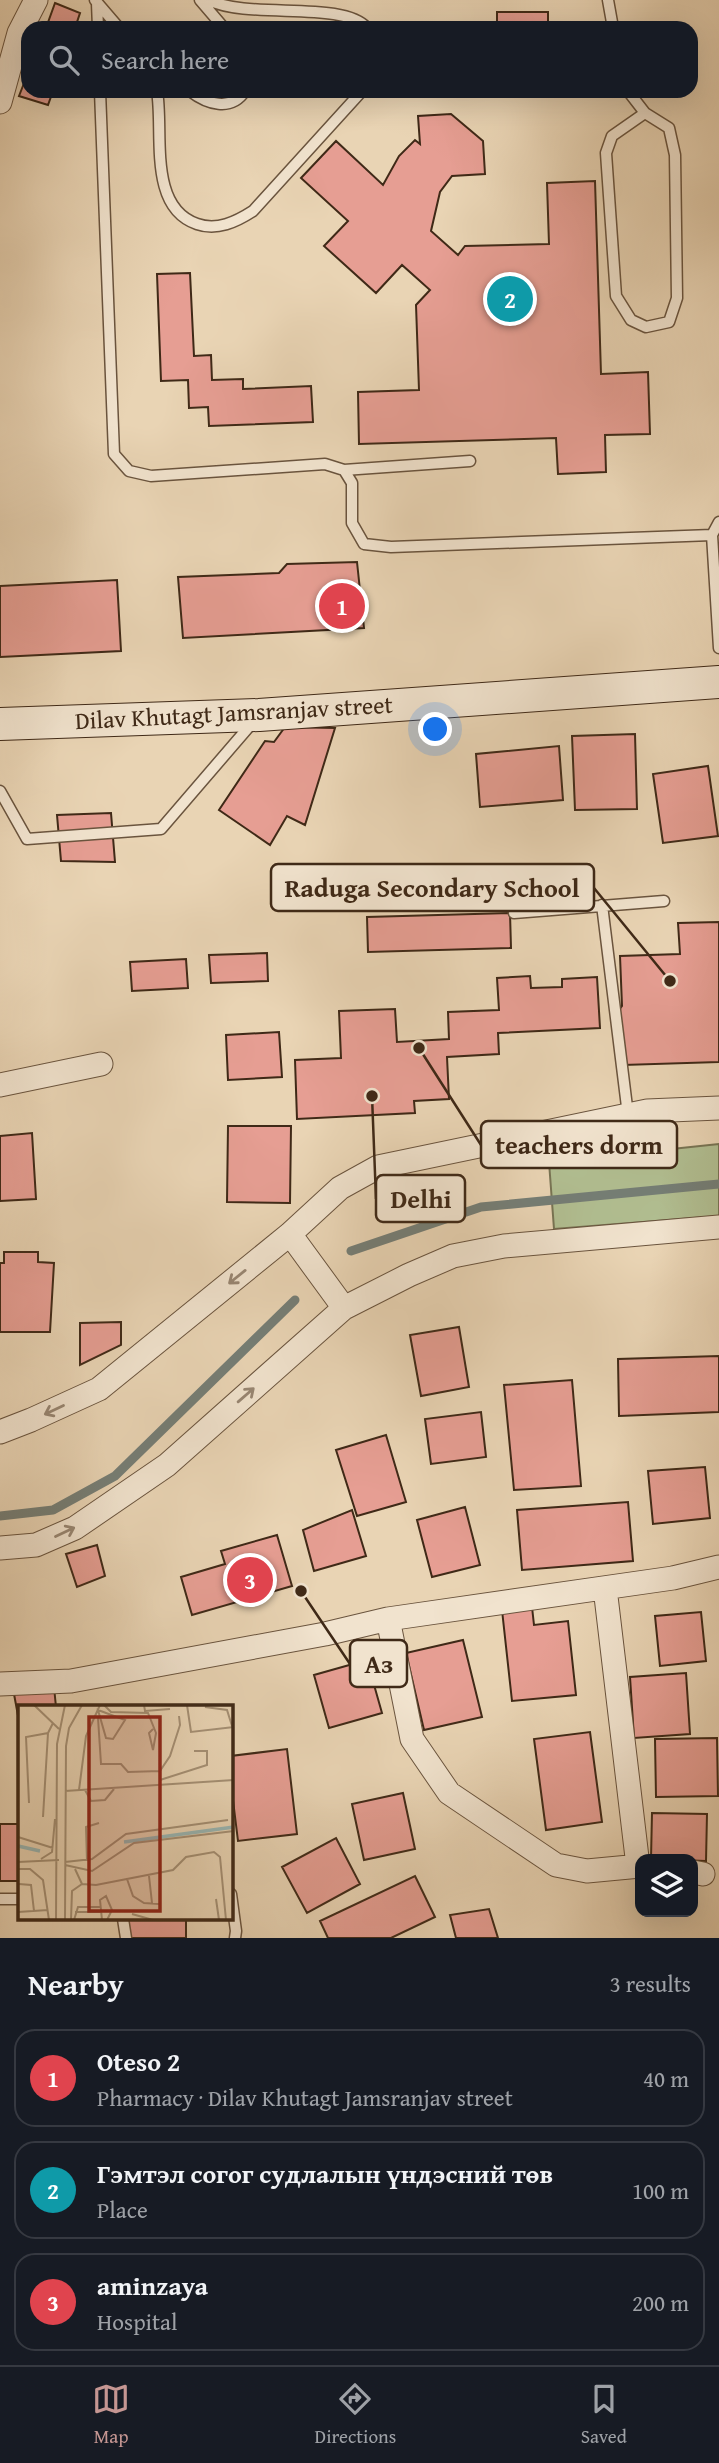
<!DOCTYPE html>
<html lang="en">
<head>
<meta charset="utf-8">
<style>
	:root { --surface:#171b24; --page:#20242c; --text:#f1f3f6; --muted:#9ea1a6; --line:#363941; --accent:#c59692 }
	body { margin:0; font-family:"Gentium Book Plus",serif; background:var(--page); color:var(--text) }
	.controls { position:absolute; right:21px; bottom:21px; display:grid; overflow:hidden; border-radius:14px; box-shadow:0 7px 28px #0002 }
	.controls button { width:63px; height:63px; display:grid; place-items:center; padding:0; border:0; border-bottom:2px solid var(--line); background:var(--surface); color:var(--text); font:35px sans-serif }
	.you { position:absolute; left:436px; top:730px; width:24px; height:24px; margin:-18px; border:5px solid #fff; border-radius:50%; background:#1a73e8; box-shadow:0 0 0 10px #1a73e833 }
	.badge { display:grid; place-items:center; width:46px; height:46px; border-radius:50%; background:var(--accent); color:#fff; font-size:23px; font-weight:700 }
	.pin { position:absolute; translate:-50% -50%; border:4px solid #fff; box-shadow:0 2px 7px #0006 }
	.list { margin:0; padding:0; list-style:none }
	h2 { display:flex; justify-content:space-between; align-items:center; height:91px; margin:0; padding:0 28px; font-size:30px }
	h2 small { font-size:23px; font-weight:400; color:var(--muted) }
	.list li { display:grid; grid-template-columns:46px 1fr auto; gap:21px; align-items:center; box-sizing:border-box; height:98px; margin:0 14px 14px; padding:0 14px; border:2px solid var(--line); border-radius:21px }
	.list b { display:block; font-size:26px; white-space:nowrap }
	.list p { margin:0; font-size:23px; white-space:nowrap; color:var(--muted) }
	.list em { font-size:23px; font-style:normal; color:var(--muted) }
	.icon { flex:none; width:38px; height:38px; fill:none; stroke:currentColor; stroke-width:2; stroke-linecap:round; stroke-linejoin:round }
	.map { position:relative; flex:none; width:719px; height:1938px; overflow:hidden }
	.search { position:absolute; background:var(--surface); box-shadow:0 7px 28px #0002; left:21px; right:21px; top:21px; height:77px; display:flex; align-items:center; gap:18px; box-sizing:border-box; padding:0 24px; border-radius:21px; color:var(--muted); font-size:26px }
	.sheet { height:427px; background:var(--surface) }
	nav { display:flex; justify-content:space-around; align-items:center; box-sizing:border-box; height:98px; border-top:2px solid var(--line); background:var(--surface); font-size:19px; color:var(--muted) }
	nav a { display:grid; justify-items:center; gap:4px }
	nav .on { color:var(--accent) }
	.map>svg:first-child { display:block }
	.green { fill:#b1be91; stroke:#787454; stroke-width:2 }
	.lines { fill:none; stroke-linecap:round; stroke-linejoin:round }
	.stream { stroke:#757e76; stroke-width:9 }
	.building { fill:#e69e93; stroke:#3f2917; stroke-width:2 }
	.service-casing { stroke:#6a543e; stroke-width:13 }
	.minor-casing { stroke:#6a543e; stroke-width:25 }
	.secondary-casing { stroke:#3f2917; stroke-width:34 }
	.service { stroke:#f1e3ce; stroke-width:10 }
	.minor { stroke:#f1e3ce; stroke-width:23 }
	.secondary { stroke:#f1e3ce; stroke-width:32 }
	.oneway { stroke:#988672 }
	.labels { text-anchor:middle; stroke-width:5; stroke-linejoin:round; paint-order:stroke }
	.street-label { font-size:24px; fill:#3f2917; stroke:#f1e3ce }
	.inset-river { fill:none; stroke:#99b7b5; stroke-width:3.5 }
	.inset-road { fill:none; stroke:#a59075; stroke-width:2 }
	.view { fill:#8f2418; fill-opacity:0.15; stroke:#8f2418; stroke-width:3.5 }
	.inset-edge { fill:none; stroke:#3f2917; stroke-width:3.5 }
	.leader { fill:none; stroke:#3f2917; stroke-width:2.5 }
	.callout-dot { fill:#3f2917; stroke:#f1e3ce; stroke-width:2.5 }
	.callout { fill:#f1e3ce; stroke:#3f2917; stroke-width:2.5 }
	.callout-label { font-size:26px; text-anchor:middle; font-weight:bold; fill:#3f2917 }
</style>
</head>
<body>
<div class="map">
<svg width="719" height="1938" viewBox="0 0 719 1938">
	<rect width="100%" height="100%" fill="#e9d4b4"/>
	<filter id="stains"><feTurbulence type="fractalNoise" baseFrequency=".00286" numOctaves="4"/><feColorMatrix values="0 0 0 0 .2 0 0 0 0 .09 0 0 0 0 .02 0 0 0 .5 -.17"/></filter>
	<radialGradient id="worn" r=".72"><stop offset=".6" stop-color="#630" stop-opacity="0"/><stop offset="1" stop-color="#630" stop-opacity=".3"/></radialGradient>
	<path class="green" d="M719 1144V1216L554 1229 549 1162Z"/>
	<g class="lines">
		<path class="stream" d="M351 1251 481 1207 719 1184
			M0 1516 53 1510 115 1476 295 1300"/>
	</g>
	<path class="building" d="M55 3 80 13 75 28H46Z
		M497 12H548V28H497Z
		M28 73V91H53L48 105 19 96Z
		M451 114 483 141 485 174 452 176 440 192 431 231 458 255 465 246 549 244 547 183 595 181 601 374 648 372 650 434 605 435 606 472 558 474 556 438 359 444 358 392 419 390 416 305 430 290 402 265 376 293 324 246 348 221 301 178 336 141 383 185 399 156 415 140 420 144 418 116Z
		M190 273 194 356 211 355 212 380 243 379V389L311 386 313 422 209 426 208 407 189 408 188 380 161 381 157 274Z
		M357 562 364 628 183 638 178 577 279 573 287 564Z
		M117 580 121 651 0 657V586Z
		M285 727 335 728 305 825 287 816 270 845 219 810 265 741 274 742Z
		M635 734 637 809 575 810 572 736Z
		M559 746 563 800 480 807 476 754Z
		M708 766 718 836 663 843 653 774Z
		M111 813 115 862 61 861 57 815Z
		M510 913 511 948 368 952 367 917Z
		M719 922V1062L623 1065 619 1010 622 1006 620 956 680 954 678 923Z
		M267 953 268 981 211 983 209 955Z
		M186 959 188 988 132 991 130 962Z
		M530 976 531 988 562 987V979L597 977 600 1028 498 1033 499 1054 447 1057 449 1099 414 1101 415 1113 297 1119 295 1060 341 1058 339 1011 395 1009 397 1042 449 1039 448 1012 499 1010 497 978Z
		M279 1032 282 1077 228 1080 226 1035Z
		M228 1126H291L290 1203 227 1202Z
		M32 1133 36 1199 0 1201V1136Z
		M4 1252H38V1262L54 1263 50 1332H0V1263H4Z
		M121 1322V1345L80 1365V1323Z
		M459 1327 469 1387 421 1396 410 1335Z
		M719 1356V1412L619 1416 618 1359Z
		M572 1380 581 1486 514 1490 504 1385Z
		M481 1412 486 1457 431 1464 425 1419Z
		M386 1435 406 1502 357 1516 336 1450Z
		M705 1467 710 1518 653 1524 648 1471Z
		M628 1502 633 1561 522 1570 517 1510Z
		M465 1507 480 1565 432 1577 417 1520Z
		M352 1510 366 1556 314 1571 303 1530Z
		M277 1535 292 1586 192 1615 181 1577 225 1564 221 1551Z
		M97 1545 105 1576 77 1587 66 1554Z
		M532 1607 534 1625 568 1621 576 1695 512 1701 502 1610Z
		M701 1612 706 1661 660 1666 655 1616Z
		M463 1640 482 1717 424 1730 406 1653Z
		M367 1660 382 1713 329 1728 314 1675Z
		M686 1673 690 1734 634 1738 630 1677Z
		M54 1687 56 1707H19V1721L14 1694Z
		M590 1732 602 1822 546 1830 534 1739Z
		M717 1738 718 1796 656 1797 655 1739Z
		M287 1749 297 1834 238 1841 231 1784V1756Z
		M403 1793 415 1849 364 1860 352 1804Z
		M652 1813 707 1814 706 1861 651 1859Z
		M0 1824H19V1881H0Z
		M336 1838 360 1884 307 1913 282 1867Z
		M415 1876 435 1917 391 1938H328L320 1921Z
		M489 1909 498 1938H456L450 1915Z
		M124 1919H186V1938H124Z"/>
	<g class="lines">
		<defs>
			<path id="service" d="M95 0 119 28
				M200 0 224 28
				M208 0C251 20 342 0 367 28
				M608 0 613 28
				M97 3 98 28
				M100 91 114 454 129 471 151 476 325 464 344 470 352 483V523L364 544 391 547 712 535
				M157 91C164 131 147 207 197 224 217 231 236 222 253 211L362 91
				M190 91C207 104 231 112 245 91
				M628 91 645 113 669 128 675 155 677 298 669 322 646 327 631 320 616 296 606 153 612 136 645 113
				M344 470 470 461
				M719 522 712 535 719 648
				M0 791 27 839 161 829 253 722
				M602 905 628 1115
				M514 913 664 901
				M231 1894 236 1931 235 1938
				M0 1899H19
				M123 1919 126 1938"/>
			<path id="minor" d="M0 102 19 33 36 0
				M0 1085 101 1064
				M290 1234 344 1308
				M0 1432 31 1420 99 1389 290 1234 340 1188 378 1167 647 1111 719 1108
				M0 1548 36 1545 75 1528 167 1465 344 1308 409 1275 453 1256 504 1246 719 1227
				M605 1588 638 1866
				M388 1619 412 1739 449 1793 556 1865 587 1871 640 1866
				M0 1684 71 1681 325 1634 388 1619 673 1578 719 1567
				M693 1872 703 1874"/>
			<path id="secondary" d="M0 724 259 715 719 682"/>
		</defs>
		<use href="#service" class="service-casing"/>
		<use href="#minor" class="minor-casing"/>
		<use href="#secondary" class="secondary-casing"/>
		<use href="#service" class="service"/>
		<use href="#minor" class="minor"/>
		<use href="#secondary" class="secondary"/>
	</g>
	<defs><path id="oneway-shaft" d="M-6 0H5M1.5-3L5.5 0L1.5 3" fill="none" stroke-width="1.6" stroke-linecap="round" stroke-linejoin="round" transform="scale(1.75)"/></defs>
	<g class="oneway">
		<use href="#oneway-shaft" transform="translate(237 1277) rotate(141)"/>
		<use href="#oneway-shaft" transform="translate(246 1395) rotate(-41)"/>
		<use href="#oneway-shaft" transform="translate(54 1410) rotate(155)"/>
		<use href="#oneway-shaft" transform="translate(65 1532) rotate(-25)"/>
	</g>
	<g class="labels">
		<g class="street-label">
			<text transform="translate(234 713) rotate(-3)" y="8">Dilav Khutagt Jamsranjav street</text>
		</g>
	</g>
	<g transform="translate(18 1705)">
		<rect width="215" height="215" fill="#e9d4b4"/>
		<path class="inset-river" d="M106 137 216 122M0 141 22 146"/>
		<path class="inset-road" d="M16 0 41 24M86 0 93 7 130 8 138 28 135 45 131 28 135 24M126 0 127 6 152 4M169 0 173 27 216 22M187 2 209 5 214 21M80 5 107 15 95 34 88 33ZM80 13 83 59H103L110 67 142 66M142 75 189 60V46H176M142 75V66L152 51 162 20 161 11M61 85 68 31 82 0M67 85 73 96 87 95 96 84M47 86 216 75M11 98 8 32 30 28 35 18M25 112 30 28M0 132 35 143M23 154 34 147 37 114M69 156 68 122 81 118M0 157 41 155M47 157 74 154 108 129 210 115M47 160 74 166 116 138 216 126M0 164H12L25 175 31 215M57 164 64 179 78 180 155 165 168 152 196 147 202 152 208 215M131 171 134 198M109 174 115 191 126 198 141 199M1 179 13 180 16 206M198 194 201 215M0 207 30 205M57 207H83M114 209 135 215M38 215 39 39 47 0M47 215 48 41 51 23 64 0M53 215 54 186 64 179M56 215 60 202H82M84 215 82 195 88 191 94 205 89 215"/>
		<path class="view" d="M71 12H142V206H71Z"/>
		<rect width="215" height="215" class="inset-edge"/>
	</g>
	<path class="leader" d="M670 981L594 888M419 1048L481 1145M372 1096L376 1199M301 1591L350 1664"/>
	<g class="callout-dot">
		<circle cx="670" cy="981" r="7"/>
		<circle cx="419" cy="1048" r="7"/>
		<circle cx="372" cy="1096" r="7"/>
		<circle cx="301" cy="1591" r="7"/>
	</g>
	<g class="callout">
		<rect x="271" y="864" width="323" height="47" rx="7"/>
		<rect x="481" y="1121" width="196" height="47" rx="7"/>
		<rect x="376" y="1175" width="89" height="47" rx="7"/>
		<rect x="350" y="1640" width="57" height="47" rx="7"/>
	</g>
	<g class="callout-label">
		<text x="432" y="897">Raduga Secondary School</text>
		<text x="579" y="1154">teachers dorm</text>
		<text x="421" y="1208">Delhi</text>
		<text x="379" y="1673">Аз</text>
	</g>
	<rect width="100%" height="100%" filter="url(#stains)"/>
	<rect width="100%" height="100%" fill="url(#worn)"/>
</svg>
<div class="controls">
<button><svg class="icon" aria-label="layers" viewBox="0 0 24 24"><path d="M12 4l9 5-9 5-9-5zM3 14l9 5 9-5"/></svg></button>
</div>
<div class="you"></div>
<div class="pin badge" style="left:342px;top:606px;background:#e0444e">1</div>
<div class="pin badge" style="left:510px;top:299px;background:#0f9aa8">2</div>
<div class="pin badge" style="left:250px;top:1580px;background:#e0444e">3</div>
<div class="search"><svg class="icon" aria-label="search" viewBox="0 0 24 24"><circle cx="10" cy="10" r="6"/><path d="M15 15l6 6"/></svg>Search here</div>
</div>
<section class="sheet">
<h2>Nearby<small>3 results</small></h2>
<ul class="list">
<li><span class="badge" style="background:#e0444e">1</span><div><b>Oteso 2</b><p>Pharmacy · Dilav Khutagt Jamsranjav street</p></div><em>40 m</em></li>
<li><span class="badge" style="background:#0f9aa8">2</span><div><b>Гэмтэл согог судлалын үндэсний төв</b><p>Place</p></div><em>100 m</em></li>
<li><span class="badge" style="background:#e0444e">3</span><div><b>aminzaya</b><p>Hospital</p></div><em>200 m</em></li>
</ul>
</section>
<nav>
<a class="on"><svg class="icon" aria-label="map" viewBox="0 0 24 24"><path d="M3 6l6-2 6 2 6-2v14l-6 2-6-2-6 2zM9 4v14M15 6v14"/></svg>Map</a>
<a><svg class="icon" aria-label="directions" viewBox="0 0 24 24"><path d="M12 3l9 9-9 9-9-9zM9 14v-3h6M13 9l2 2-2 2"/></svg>Directions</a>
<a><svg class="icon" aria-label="saved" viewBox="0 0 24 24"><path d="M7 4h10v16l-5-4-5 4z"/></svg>Saved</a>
</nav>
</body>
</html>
